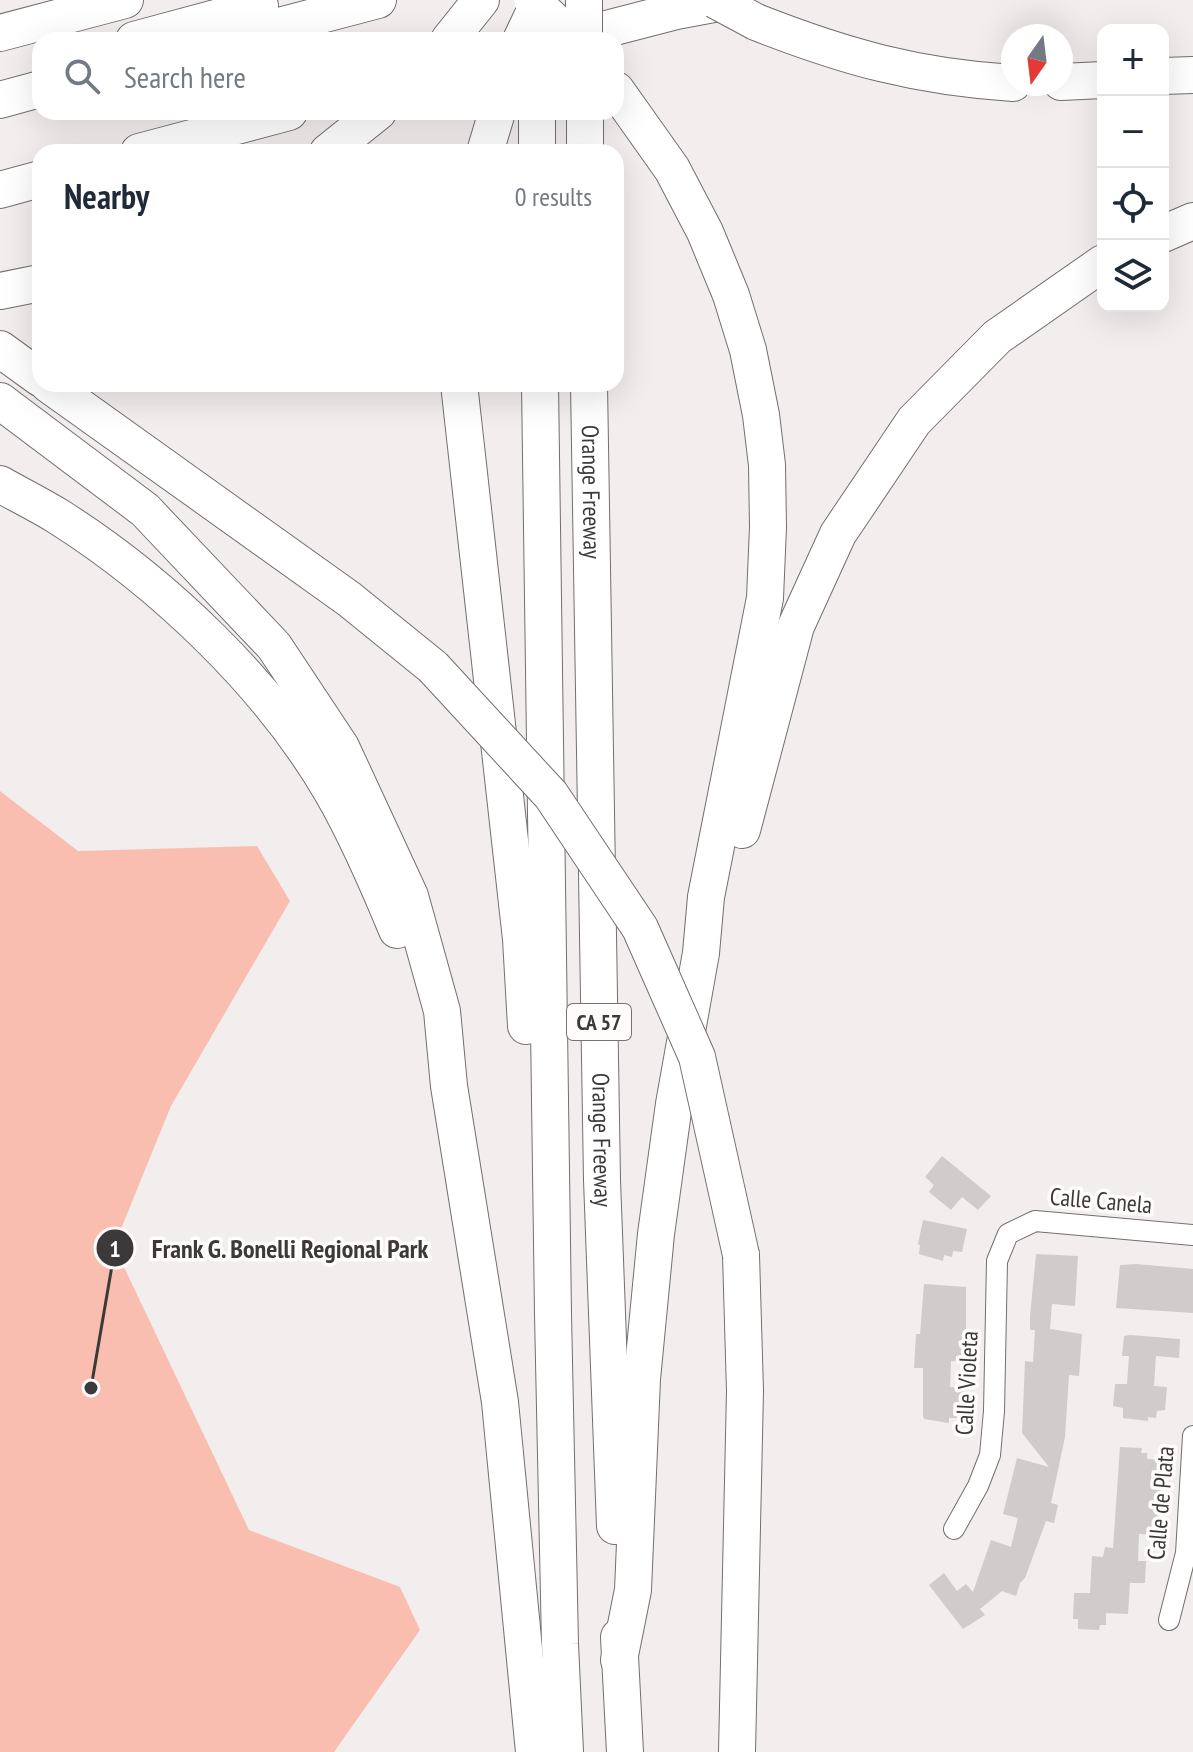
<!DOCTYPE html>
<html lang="en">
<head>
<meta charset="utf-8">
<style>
	:root { --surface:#fff; --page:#f2f2f3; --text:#1f2937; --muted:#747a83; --line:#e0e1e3 }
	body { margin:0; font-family:"PT Sans Narrow",sans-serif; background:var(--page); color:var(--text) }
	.controls { position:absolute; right:24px; top:24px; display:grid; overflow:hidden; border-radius:16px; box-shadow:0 8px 32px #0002 }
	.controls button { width:72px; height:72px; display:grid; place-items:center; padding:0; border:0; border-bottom:2px solid var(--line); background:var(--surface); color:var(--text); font:40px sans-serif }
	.compass { position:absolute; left:1001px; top:24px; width:72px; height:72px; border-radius:50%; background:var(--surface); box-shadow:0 8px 32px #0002; rotate:194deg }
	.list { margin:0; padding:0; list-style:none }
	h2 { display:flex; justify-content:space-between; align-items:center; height:104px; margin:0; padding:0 32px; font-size:34px }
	h2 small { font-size:26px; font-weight:400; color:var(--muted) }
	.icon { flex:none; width:44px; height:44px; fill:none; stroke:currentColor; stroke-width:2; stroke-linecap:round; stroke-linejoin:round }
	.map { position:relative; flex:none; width:1193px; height:1752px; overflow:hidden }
	.search { position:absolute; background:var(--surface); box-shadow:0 8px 32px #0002; left:32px; top:32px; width:592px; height:88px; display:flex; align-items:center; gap:20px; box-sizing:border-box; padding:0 28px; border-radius:24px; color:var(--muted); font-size:30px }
	.panel { position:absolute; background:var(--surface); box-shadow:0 8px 32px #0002; left:32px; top:144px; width:592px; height:248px; border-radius:24px }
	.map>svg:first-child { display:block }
	.green { fill:#fabeb0 }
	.building { fill:#d0cccb }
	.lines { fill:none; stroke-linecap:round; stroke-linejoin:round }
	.minor-casing { stroke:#726f6e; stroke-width:22 }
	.motorway-casing { stroke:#726f6e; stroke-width:38 }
	.minor { stroke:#fff; stroke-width:20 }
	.motorway { stroke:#fff; stroke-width:36 }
	.motorway-bridge-casing { stroke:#726f6e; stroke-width:38; stroke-linecap:butt }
	.motorway-bridge { stroke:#fff; stroke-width:36 }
	.labels { text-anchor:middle; stroke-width:7; stroke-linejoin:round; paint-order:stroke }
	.shield { fill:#fffcfb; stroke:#767473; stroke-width:2 }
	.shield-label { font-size:22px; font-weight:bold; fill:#3b3939 }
	.street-label { font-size:24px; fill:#3b3939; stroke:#fffcfb }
	.leader { fill:none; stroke:#3b3939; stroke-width:3 }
	.callout-dot { fill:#3b3939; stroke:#fffcfb; stroke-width:3 }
	.mark-label { font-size:24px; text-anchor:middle; font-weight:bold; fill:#fff }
	.callout-label { font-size:26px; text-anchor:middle; font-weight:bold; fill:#3b3939; stroke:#fffcfb; stroke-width:7; stroke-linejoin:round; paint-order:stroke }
</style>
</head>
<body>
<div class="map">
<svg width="1193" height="1752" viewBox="0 0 1193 1752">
	<rect width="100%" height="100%" fill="#f2eeed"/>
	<path class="green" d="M0 791 78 851 257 846 290 901 171 1106 114 1246 249 1530 400 1587 420 1630 334 1752H0Z"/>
	<path class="building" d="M942 1156 991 1196 978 1210 962 1197 951 1210 929 1192 934 1185 925 1177Z
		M923 1220 967 1229 962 1252 953 1251 952 1257 944 1255 943 1261 919 1254 920 1245 918 1244Z
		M1036 1254 1078 1256 1075 1306 1052 1304 1050 1329 1082 1334 1079 1376 1069 1375 1065 1437 1051 1503 1058 1505 1054 1523 1046 1521 1025 1578 1020 1583 1016 1596 1002 1591 980 1609 985 1615 963 1629 929 1585 944 1573 957 1591 966 1584 973 1592 991 1540 1011 1547 1018 1518 1003 1514 1017 1458 1049 1467 1022 1433 1025 1361 1033 1362 1035 1330H1030V1316Z
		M1136 1264 1193 1269V1313L1116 1308 1120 1265Z
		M924 1284 966 1287V1362L951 1361 950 1387 967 1388 965 1411 957 1412V1418H949V1423L924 1419 923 1416V1368H914L916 1334H920Z
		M1130 1335 1180 1339 1179 1358 1156 1356 1154 1386 1167 1387 1165 1410 1157 1411 1156 1418 1148 1417V1421L1123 1418V1408L1113 1406 1115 1384H1127L1129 1356H1122L1124 1336Z
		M1120 1447 1142 1448 1141 1453H1147V1459L1163 1460 1157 1535 1139 1534 1138 1561H1146L1145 1583H1130L1128 1614 1106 1613V1625H1100L1099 1630 1078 1629V1619H1073L1074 1593H1090L1092 1556 1103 1557 1105 1547 1113 1548Z"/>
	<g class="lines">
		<defs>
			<path id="minor" d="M954 1529 978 1486 990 1455 994 1411 997 1261 1008 1234 1035 1221 1193 1235
				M1169 1620 1186 1553 1193 1436"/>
			<g id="motorway">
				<path d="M756 22C845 57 917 77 1013 83"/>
				<path d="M0 33 125 0"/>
				<path d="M134 40 260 6"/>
				<path d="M226 40 378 0"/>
				<path d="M449 40 481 0"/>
				<path d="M564 40 676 11 735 0"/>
				<path d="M1163 76 1193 75"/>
				<path d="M1061 82 1103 80"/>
				<path d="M616 90 672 169 705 232 731 295 748 350 761 415 767 465 768 527 765 598 706 897 701 953 674 1104 656 1234 642 1379 633 1590 619 1660"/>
				<path d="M0 100 40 89"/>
				<path d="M537 112V152"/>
				<path d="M585 112V152"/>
				<path d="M139 152 289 112"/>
				<path d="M328 152 378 112"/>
				<path d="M485 152 497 112"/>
				<path d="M0 190 40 179"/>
				<path d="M1163 234 1193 221"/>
				<path d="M0 291 40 283"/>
				<path d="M0 349 40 378"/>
				<path d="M48 384 349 599 433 667"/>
				<path d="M459 384 521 939 526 1026"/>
				<path d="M540 384 553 1314 560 1644 565 1752"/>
				<path id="s1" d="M589 384 602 1180 615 1526"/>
				<path d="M0 401 145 510 274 646 341 747 410 896 442 1011 449 1086 500 1402 534 1752"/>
				<path d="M0 484C19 495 40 505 59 517 163 583 270 685 332 792 357 835 378 884 397 930"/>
				<path d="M742 830 796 626 838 534 914 421 997 337 1103 263"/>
				<path d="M619 1637 625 1752"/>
				<path d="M737 1752 745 1391 741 1255"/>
			</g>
		</defs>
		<use href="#minor" class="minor-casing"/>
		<use href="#motorway" class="motorway-casing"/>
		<use href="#minor" class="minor"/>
		<use href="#motorway" class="motorway"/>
		<defs>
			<path id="motorway-bridge" d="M532 0 574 40
				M584 0V40
				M715 0 756 22
				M521 40 540 0
				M433 667 551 795 640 928 697 1057 741 1255"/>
		</defs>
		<use href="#motorway-bridge" class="motorway-bridge-casing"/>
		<use href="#motorway-bridge" class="motorway-bridge"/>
	</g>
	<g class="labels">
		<rect class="shield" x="567" y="1004" width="64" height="36" rx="6"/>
		<g class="shield-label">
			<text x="599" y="1030">CA 57</text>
		</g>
		<g class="street-label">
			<text dy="8" stroke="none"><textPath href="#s1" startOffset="108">Orange Freeway</textPath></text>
			<text dy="8" stroke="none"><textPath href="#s1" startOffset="756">Orange Freeway</textPath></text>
			<text transform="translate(1101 1201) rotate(5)" y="8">Calle Canela</text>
			<text transform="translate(967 1383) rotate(-87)" y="8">Calle Violeta</text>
			<text transform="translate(1161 1503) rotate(-85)" y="8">Calle de Plata</text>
		</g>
	</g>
	<path class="leader" d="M91 1388L115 1248"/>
	<g class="callout-dot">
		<circle cx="91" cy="1388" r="8"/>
		<circle cx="115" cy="1248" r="20"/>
	</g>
	<g class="mark-label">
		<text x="115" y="1257">1</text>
	</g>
	<g class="callout-label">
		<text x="290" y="1258">Frank G. Bonelli Regional Park</text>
	</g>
</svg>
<div class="controls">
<button>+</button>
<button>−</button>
<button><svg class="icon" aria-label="locate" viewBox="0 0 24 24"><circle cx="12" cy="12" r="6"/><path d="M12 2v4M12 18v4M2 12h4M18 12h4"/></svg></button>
<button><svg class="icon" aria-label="layers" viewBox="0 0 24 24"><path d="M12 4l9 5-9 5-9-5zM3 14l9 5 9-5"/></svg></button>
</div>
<svg class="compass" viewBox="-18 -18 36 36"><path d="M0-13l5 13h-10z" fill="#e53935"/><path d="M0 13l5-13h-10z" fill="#747a83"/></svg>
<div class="search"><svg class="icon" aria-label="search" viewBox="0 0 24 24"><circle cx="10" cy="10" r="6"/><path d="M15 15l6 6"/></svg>Search here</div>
<section class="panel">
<h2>Nearby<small>0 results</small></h2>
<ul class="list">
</ul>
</section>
</div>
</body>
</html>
